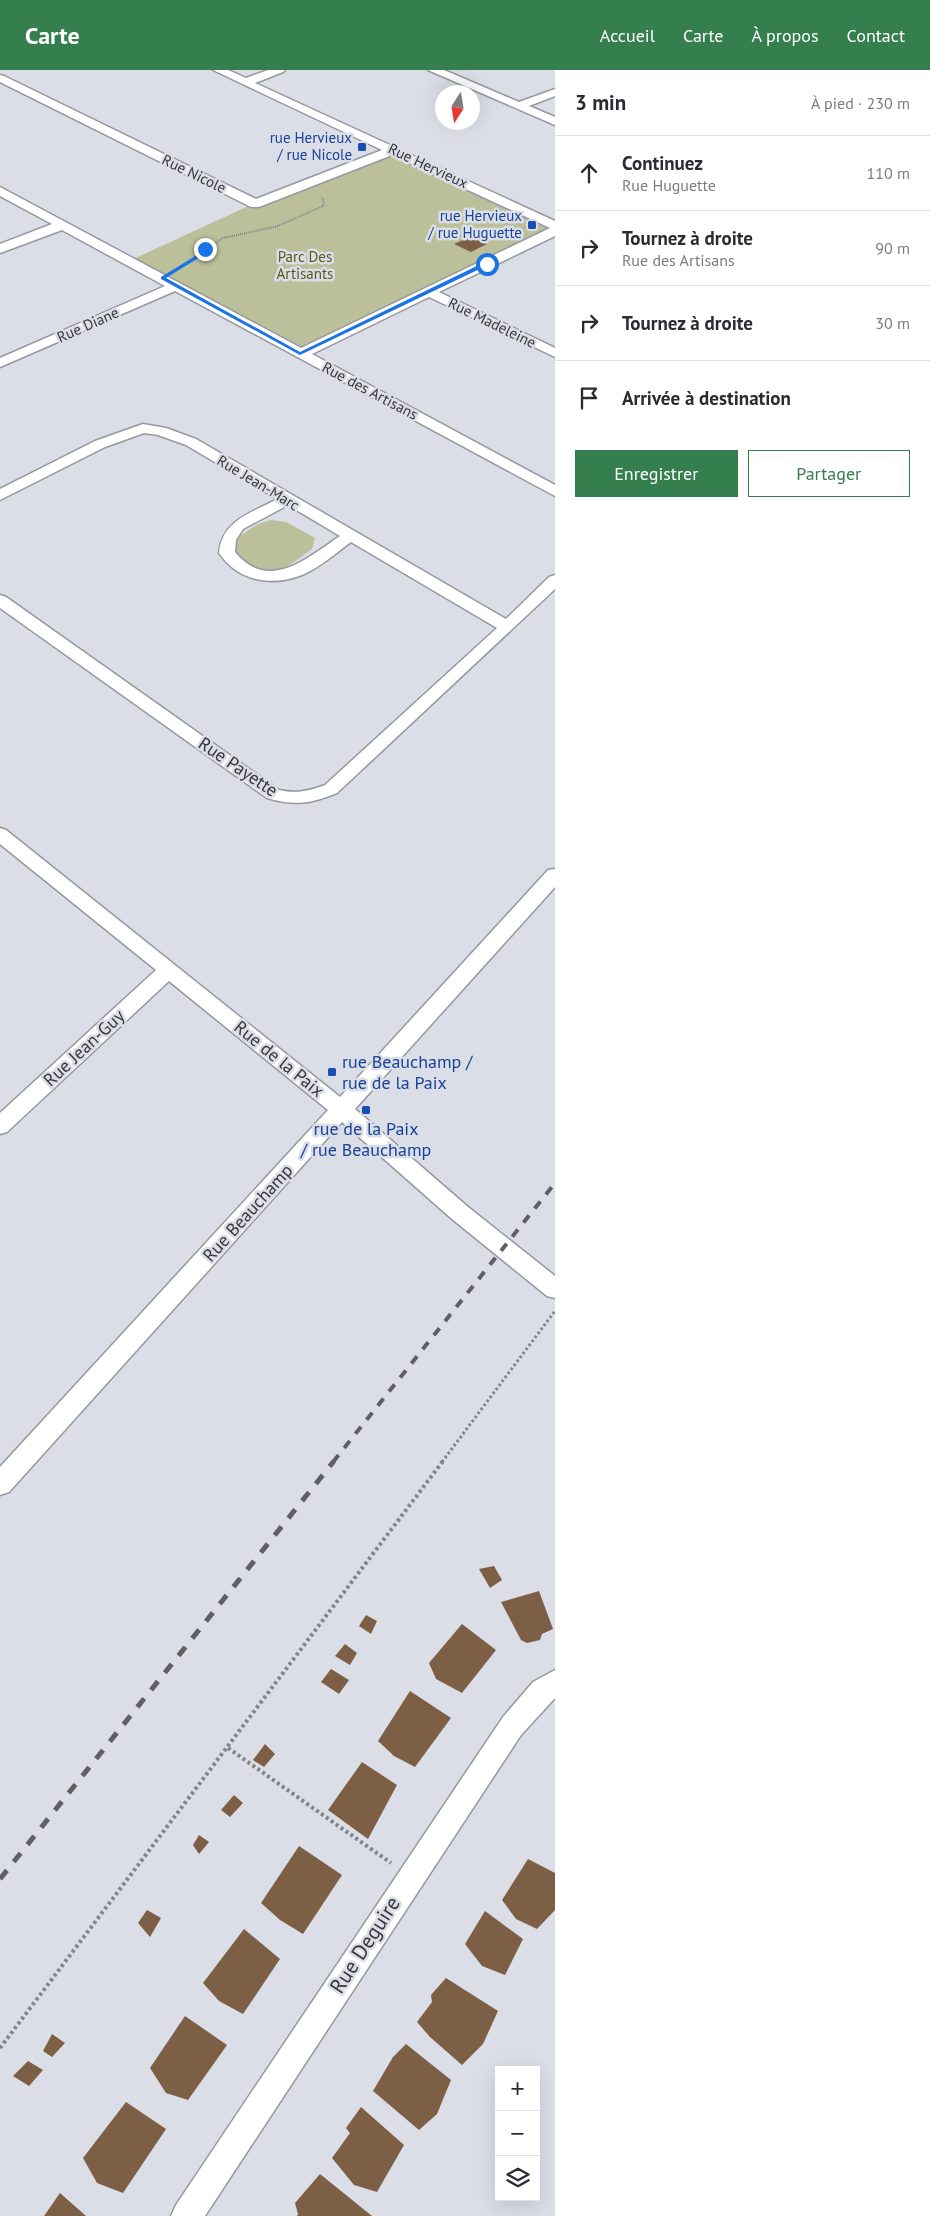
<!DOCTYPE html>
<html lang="fr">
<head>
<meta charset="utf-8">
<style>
	:root { --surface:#fff; --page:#f2f2f3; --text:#2b2b33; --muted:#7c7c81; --line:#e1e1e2; --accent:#347f4d }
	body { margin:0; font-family:"PT Sans",sans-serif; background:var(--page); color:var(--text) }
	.controls { position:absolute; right:15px; bottom:15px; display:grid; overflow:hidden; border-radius:0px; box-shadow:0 5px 20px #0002 }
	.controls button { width:45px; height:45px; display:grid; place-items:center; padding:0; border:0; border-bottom:1px solid var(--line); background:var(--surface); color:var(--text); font:25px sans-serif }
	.compass { position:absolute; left:435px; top:15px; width:45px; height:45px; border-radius:50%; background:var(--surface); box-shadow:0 5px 20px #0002; rotate:192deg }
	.stop { position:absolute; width:15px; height:15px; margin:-11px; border:4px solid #1a73e8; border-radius:50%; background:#fff }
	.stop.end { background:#1a73e8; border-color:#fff; box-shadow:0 1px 5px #0008 }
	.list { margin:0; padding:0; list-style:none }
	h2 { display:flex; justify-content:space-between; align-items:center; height:65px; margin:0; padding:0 20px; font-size:21px }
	h2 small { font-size:16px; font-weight:400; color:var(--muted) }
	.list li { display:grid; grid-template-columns:32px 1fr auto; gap:15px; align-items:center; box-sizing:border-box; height:75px; padding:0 20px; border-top:1px solid var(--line) }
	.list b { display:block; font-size:19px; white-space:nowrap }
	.list p { margin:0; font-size:16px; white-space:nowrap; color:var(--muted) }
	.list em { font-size:16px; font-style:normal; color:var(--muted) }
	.actions { display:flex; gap:10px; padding:15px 20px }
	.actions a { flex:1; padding:11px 0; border:1px solid var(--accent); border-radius:0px; text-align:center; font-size:18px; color:var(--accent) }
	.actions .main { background:var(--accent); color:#fff }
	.icon { flex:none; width:28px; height:28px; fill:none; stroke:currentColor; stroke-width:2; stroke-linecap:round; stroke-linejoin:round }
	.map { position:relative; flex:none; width:555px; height:2146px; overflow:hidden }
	header { display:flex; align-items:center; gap:30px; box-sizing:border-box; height:70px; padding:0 25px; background:var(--accent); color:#fff }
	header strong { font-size:24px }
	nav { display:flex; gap:28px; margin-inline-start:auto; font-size:18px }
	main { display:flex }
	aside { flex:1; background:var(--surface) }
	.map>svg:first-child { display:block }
	.green { fill:#bbc09b }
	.building { fill:#7d5f45 }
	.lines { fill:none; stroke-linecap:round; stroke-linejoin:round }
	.minor-casing { stroke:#9598a0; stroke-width:3 }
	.path-far2 { stroke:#82848a; stroke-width:2; stroke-dasharray:1 1; stroke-linecap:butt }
	.path-far1 { stroke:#82848a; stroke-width:3; stroke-dasharray:2.5 2.5; stroke-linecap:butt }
	.path { stroke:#82848a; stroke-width:4; stroke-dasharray:3 3; stroke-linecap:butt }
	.minor { fill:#fff; fill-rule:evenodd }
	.rail-far1 { stroke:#5f6065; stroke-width:4; stroke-dasharray:9 9; stroke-linecap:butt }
	.rail { stroke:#5f6065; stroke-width:5; stroke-dasharray:11 11; stroke-linecap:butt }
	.route { fill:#1a73e8 }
	.transit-dot { fill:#1a4fb4; stroke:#dbdee7; stroke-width:2 }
	.labels { text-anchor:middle; stroke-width:5; stroke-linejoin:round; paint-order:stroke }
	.far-transit-label { font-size:15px; fill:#164399; stroke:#dbdee7; text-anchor:end }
	.far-street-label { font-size:15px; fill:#37383b; stroke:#dbdee7 }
	.far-park-label { font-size:15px; fill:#55591a; stroke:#dbdee7 }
	.street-label { font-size:18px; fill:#37383b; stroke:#dbdee7 }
	.transit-label { font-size:18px; fill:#164399; stroke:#dbdee7; text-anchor:start }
	.near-street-label { font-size:21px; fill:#37383b; stroke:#dbdee7 }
</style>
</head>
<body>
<header>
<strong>Carte</strong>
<nav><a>Accueil</a><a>Carte</a><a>À propos</a><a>Contact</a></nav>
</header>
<main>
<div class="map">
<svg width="555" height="2146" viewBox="0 0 555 2146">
	<rect width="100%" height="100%" fill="#dbdee7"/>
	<path class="green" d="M394 80 555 155V161L301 283 129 191 255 133Z
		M271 450 286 452 315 468 312 479C279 502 278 509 239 491L231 472 258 454Z"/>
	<path class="building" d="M470 167 487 174 471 182 454 174Z
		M494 1496 502 1510 490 1518 479 1499Z
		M539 1521 553 1559 542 1564 540 1570 527 1573 521 1570 501 1532Z
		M366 1545 377 1551 371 1564 359 1556Z
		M462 1554 496 1580 462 1623 436 1609 429 1593Z
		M345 1574 357 1583 350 1595 335 1586Z
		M331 1599 349 1610 339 1624 321 1612Z
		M410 1621 451 1648 415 1697 394 1686 378 1671Z
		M265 1674 275 1684 264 1697 253 1690Z
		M362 1692 397 1715 368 1769 328 1740Z
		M234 1725 243 1733 230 1747 221 1740Z
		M199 1765 209 1772 199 1784 193 1775Z
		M299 1776 342 1805 303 1864 280 1850 261 1833Z
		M528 1789 555 1803V1840L537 1859 516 1849 502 1830Z
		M147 1840 161 1848 150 1867 138 1853Z
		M485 1841 523 1869 505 1905 482 1896 465 1874Z
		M244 1859 280 1889 243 1944 219 1931 203 1913Z
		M446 1908 498 1941 483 1974 462 1995 430 1967 417 1952 432 1932 431 1925Z
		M185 1946 227 1975 188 2030 166 2023 150 1998Z
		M52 1964 65 1973 52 1987 43 1981Z
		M406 1974 451 2010 437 2044 419 2060 373 2021 393 1987Z
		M28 1991 43 2000 29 2016 13 2006Z
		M126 2032 166 2059 123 2123 97 2113 83 2088Z
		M361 2037 404 2075 377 2122 354 2115 332 2088 350 2063 346 2058Z
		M320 2104 372 2146H297L298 2144 295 2133Z
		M60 2123 86 2146H44Z"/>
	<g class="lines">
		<defs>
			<path id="minor" d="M213 0H228L246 8 268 0H285L283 2 255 13 555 151V166L439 222 555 278V287L429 227 312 284 555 415V426L175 221 0 297V288L165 216 62 160 0 183V174L52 154 0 126V117L301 278 550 158 392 85 259 137H251L0 12V5L4 6 256 129 382 80Z
				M428 0H444L519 32 555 19V26L529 36 555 47V55Z
				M143 354 166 358 196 369 506 549 549 507 555 505V519L337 723C310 734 295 736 267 728L0 538V525L6 527 279 720C296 724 309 721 325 715L497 558 351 472C336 483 319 498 302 505 271 517 238 511 219 483 222 450 252 443 277 429L186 375 158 365 144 363 105 377 0 430V419L95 371ZM288 435 340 466C307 488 269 523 235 482L236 470 243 459Z
				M0 758 6 760 340 1027 548 800 555 799V817L355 1039 468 1137 555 1206V1228L547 1226 452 1149 342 1052 9 1422 0 1425V1397L328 1040 169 911 7 1062 0 1064V1043L156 900 0 774Z
				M555 1600V1628L521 1665 205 2146H171L176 2135 503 1647 533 1612Z"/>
		</defs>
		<use href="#minor" class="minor-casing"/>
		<path class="path-far2" d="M178 199 223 168 278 156 323 136 324 131 321 127"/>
		<path class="path-far1" d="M442 1392 555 1241"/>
		<path class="path" d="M228 1678 391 1793
			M0 1978 443 1391"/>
		<use href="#minor" class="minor"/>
		<path class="rail-far1" d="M333 1392 555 1113"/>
		<path class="rail" d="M0 1809 334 1391"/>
	</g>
	<path class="route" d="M203 178 207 179 200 187 166 208 300 282 485 192 490 194 300 285 161 209V207L197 185Z"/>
	<g class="transit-dot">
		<rect x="357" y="72" width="10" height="10" rx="2.5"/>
		<rect x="527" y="150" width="10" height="10" rx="2.5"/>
		<rect x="327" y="997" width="10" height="10" rx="2.5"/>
		<rect x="361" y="1035" width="10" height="10" rx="2.5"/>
	</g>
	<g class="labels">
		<g class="far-transit-label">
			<text x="352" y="73">rue Hervieux<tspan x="352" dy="17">/ rue Nicole</tspan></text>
			<text x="522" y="151">rue Hervieux<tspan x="522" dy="17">/ rue Huguette</tspan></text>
		</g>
		<g class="far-street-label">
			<text transform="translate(428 96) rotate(25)" y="5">Rue Hervieux</text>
			<text transform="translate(194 104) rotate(26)" y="5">Rue Nicole</text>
			<text transform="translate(492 253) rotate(26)" y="5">Rue Madeleine</text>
			<text transform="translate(88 255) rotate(-24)" y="5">Rue Diane</text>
			<text transform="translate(370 321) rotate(28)" y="5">Rue des Artisans</text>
			<text transform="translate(258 413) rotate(31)" y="5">Rue Jean-Marc</text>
		</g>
		<g class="far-park-label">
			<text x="305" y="192">Parc Des<tspan x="305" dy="17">Artisants</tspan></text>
		</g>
		<g class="street-label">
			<text transform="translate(238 697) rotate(34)" y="6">Rue Payette</text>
			<text transform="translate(84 978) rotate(-43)" y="6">Rue Jean-Guy</text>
			<text transform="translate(279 989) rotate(39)" y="6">Rue de la Paix</text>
			<text transform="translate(248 1143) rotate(-48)" y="6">Rue Beauchamp</text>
		</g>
		<g class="transit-label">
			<text x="342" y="998">rue Beauchamp /<tspan x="342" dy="21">rue de la Paix</tspan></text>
			<text x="366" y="1065" text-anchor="middle">rue de la Paix<tspan x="366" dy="21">/ rue Beauchamp</tspan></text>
		</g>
		<g class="near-street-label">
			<text transform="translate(365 1875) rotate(-57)" y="7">Rue Deguire</text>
		</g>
	</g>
</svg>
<div class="controls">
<button>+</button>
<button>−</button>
<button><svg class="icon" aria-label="layers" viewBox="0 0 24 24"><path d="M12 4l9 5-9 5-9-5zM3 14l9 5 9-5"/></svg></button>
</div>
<svg class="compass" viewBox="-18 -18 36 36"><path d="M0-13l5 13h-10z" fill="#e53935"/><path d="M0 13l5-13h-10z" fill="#7c7c81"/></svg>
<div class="stop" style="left:487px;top:194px"></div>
<div class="stop end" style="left:205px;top:179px"></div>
</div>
<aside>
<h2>3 min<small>À pied · 230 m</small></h2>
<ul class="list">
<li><svg class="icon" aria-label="ahead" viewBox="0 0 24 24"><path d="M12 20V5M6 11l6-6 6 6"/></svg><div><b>Continuez</b><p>Rue Huguette</p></div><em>110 m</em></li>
<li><svg class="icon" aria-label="right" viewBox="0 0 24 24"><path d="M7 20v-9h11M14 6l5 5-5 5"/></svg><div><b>Tournez à droite</b><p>Rue des Artisans</p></div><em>90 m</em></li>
<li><svg class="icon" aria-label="right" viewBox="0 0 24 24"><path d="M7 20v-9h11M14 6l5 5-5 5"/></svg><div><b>Tournez à droite</b></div><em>30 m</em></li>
<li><svg class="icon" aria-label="arrive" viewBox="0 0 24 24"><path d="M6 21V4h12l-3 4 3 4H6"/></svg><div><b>Arrivée à destination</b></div></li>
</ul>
<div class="actions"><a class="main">Enregistrer</a><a>Partager</a></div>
</aside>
</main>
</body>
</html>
